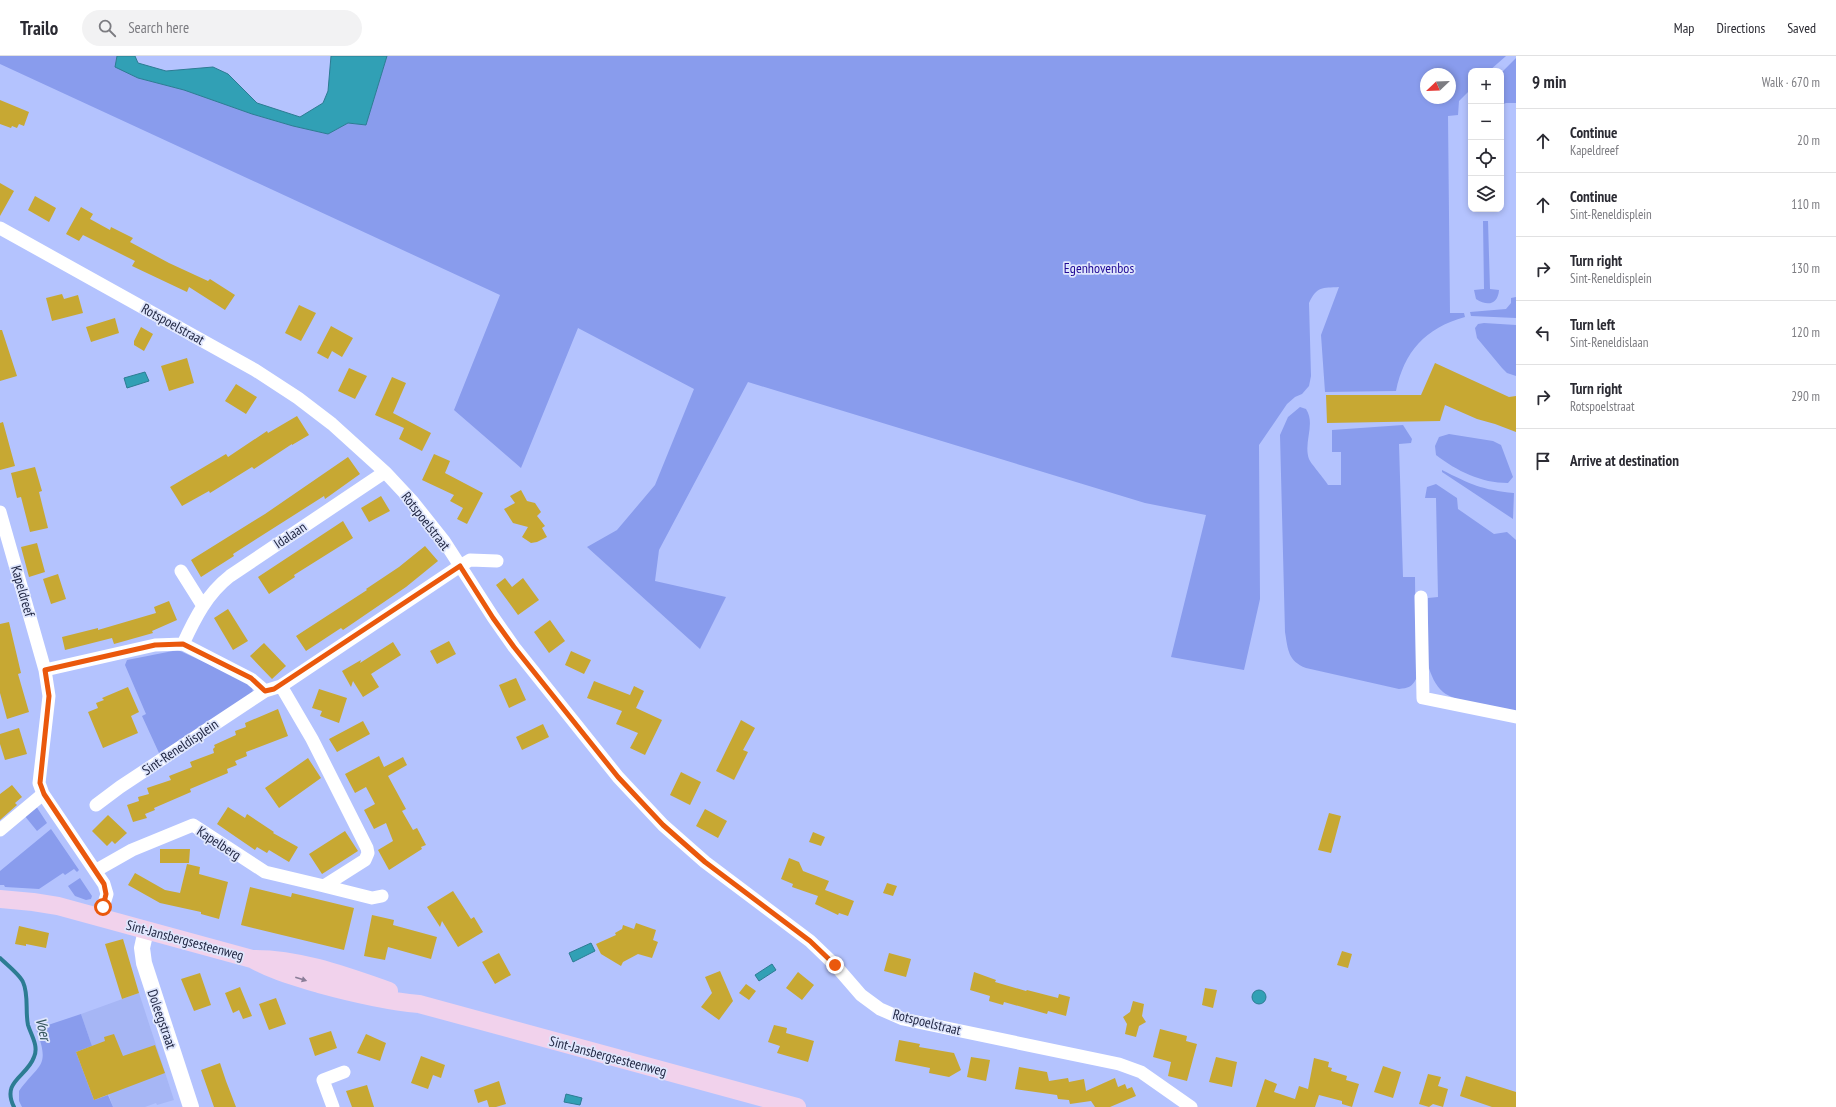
<!DOCTYPE html>
<html lang="en">
<head>
<meta charset="utf-8">
<style>
	:root { --surface:#fff; --page:#f2f2f3; --text:#2b2b33; --muted:#7c7c81; --line:#e1e1e2 }
	body { margin:0; font-family:"PT Sans Narrow",sans-serif; background:var(--page); color:var(--text) }
	.controls { position:absolute; right:12px; top:12px; display:grid; overflow:hidden; border-radius:8px; box-shadow:0 2px 6px #0003 }
	.controls button { width:36px; height:36px; display:grid; place-items:center; padding:0; border:0; border-bottom:1px solid var(--line); background:var(--surface); color:var(--text); font:20px sans-serif }
	.compass { position:absolute; left:1420px; top:12px; width:36px; height:36px; border-radius:50%; background:var(--surface); box-shadow:0 2px 6px #0003; rotate:247deg }
	.stop { position:absolute; width:12px; height:12px; margin:-9px; border:3px solid #ea580c; border-radius:50%; background:#fff }
	.stop.end { background:#ea580c; border-color:#fff; box-shadow:0 1px 4px #0008 }
	.list { margin:0; padding:0; list-style:none }
	h2 { display:flex; justify-content:space-between; align-items:center; height:52px; margin:0; padding:0 16px; font-size:17px }
	h2 small { font-size:13px; font-weight:400; color:var(--muted) }
	.list li { display:grid; grid-template-columns:26px 1fr auto; gap:12px; align-items:center; box-sizing:border-box; height:64px; padding:0 16px; border-top:1px solid var(--line) }
	.list b { display:block; font-size:15px; white-space:nowrap }
	.list p { margin:0; font-size:13px; white-space:nowrap; color:var(--muted) }
	.list em { font-size:13px; font-style:normal; color:var(--muted) }
	.icon { flex:none; width:22px; height:22px; fill:none; stroke:currentColor; stroke-width:2; stroke-linecap:round; stroke-linejoin:round }
	.map { position:relative; flex:none; width:1516px; height:1051px; overflow:hidden }
	header { display:flex; align-items:center; gap:24px; box-sizing:border-box; height:56px; padding:0 20px; background:var(--surface); border-bottom:1px solid var(--line) }
	header strong { font-size:19px }
	nav { display:flex; gap:22px; margin-inline-start:auto; font-size:14px }
	.search { width:280px; height:36px; background:var(--page); display:flex; align-items:center; gap:10px; box-sizing:border-box; padding:0 14px; border-radius:22px; color:var(--muted); font-size:15px }
	main { display:flex }
	aside { flex:1; background:var(--surface) }
	.map>svg:first-child { display:block }
	.built { fill:#a6b6f5 }
	.green { fill:#899ced; fill-rule:evenodd }
	.water { fill:#31a0b5; stroke:#2c7c93 }
	.lines { fill:none; stroke-linecap:round; stroke-linejoin:round }
	.stream { stroke:#2c7c93; stroke-width:4 }
	.building { fill:#c7a833 }
	.minor { stroke:#fff; stroke-width:13 }
	.tertiary { stroke:#fff; stroke-width:16 }
	.secondary { stroke:#f1d2ec; stroke-width:18 }
	.oneway { fill:#8a7d98 }
	.route { stroke:#ea580c; stroke-width:5 }
	.labels { text-anchor:middle; stroke-width:3.5; stroke-linejoin:round; paint-order:stroke }
	.park-label { font-size:14px; fill:#210b96; stroke:#dfe6fd }
	.street-label { font-size:14px; fill:#222844; stroke:#dfe6fd }
	.water-label { font-size:15px; font-style:italic; fill:#35555c; stroke:#dfe6fd }
</style>
</head>
<body>
<header>
<strong>Trailo</strong>
<div class="search"><svg class="icon" aria-label="search" viewBox="0 0 24 24"><circle cx="10" cy="10" r="6"/><path d="M15 15l6 6"/></svg>Search here</div>
<nav><a>Map</a><a>Directions</a><a>Saved</a></nav>
</header>
<main>
<div class="map">
<svg width="1516" height="1051" viewBox="0 0 1516 1051">
	<rect width="100%" height="100%" fill="#b4c3fe"/>
	<path class="built" d="M139 937 174 1044 157 1049 156 1047 145 1051H113L81 958Z"/>
	<path class="green" d="M0 0H117L116 11 138 22 184 34 252 58 293 70 328 78 348 67 366 69 387 0H1506L1489 15H1471V33L1459 45 1458 59 1448 60 1450 257H1464L1465 261C1425 272 1404 296 1396 335L1325 336 1321 279 1339 231C1322 232 1317 230 1309 247L1311 320 1309 330 1302 338 1295 341 1287 348 1259 389 1260 543 1244 614 1171 601 1206 459 1145 447 748 326 659 494 655 525 726 541 700 593 587 491 617 474 655 429 694 333 578 272 521 412 454 354 500 239 0 8ZM1426 18H1450V42H1426Z
		M1516 2V47H1506L1501 49V17Z
		M1483 165H1488L1490 233 1499 234C1498 248 1488 251 1476 243L1474 234 1484 233Z
		M1516 241V262L1471 260 1470 256 1506 253 1511 247V242Z
		M1484 267 1516 269V320L1507 317 1502 312 1477 282 1475 272 1478 268Z
		M1300 351 1306 353C1316 368 1303 386 1309 403 1311 408 1324 422 1328 429H1341V396H1332V374L1403 369 1412 383 1411 387 1399 388 1403 521H1415L1416 623C1412 631 1408 632 1399 633L1306 612C1288 605 1288 594 1285 576L1280 379 1288 361Z
		M1449 378 1493 385 1501 389 1513 421 1508 427C1481 427 1457 415 1436 399L1435 390 1439 381Z
		M1442 414C1470 428 1482 434 1514 437L1513 463 1442 416Z
		M1436 428 1457 442 1458 453 1494 478 1507 476 1516 484V656C1498 652 1456 647 1443 636 1435 629 1431 619 1428 609V542L1438 541 1436 442H1425L1427 431Z
		M178 594 252 628 253 639 159 697 142 660 146 658 125 609 127 604Z
		M36 750 47 767 37 775 24 759Z
		M51 773 79 814 77 816 74 813 65 819 63 817 39 833 5 831 4 829H0V815Z
		M80 822 92 840 91 843 86 844 75 840 68 830Z
		M81 958 92 990 76 996 94 1044 108 1039 113 1051H22L19 1045V1035C39 1007 51 1012 36 973Z"/>
	<path class="water" d="M117 0H135L138 7 166 15 213 11 228 18 257 47 300 61 323 47 328 35 331 0H387L366 69 348 67 328 78 293 70 252 58 184 34 138 22 115 11Z
		M145 316 149 325 127 332 124 322Z
		M591 887 595 895 573 906 569 897Z
		M772 908 776 914 759 925 755 919Z
		M1252 941a7 7 0 1 1 14 0a7 7 0 1 1-14 0Z
		M566 1038 582 1042 580 1049 564 1046Z"/>
	<g class="lines">
		<path class="stream" d="M0 902C6 908 20 919 23 926 29 939 25 955 28 969 31 979 39 990 34 1001 27 1021 1 1025 14 1051"/>
	</g>
	<path class="building" d="M0 44 29 56 24 70 19 68 17 72 12 70 11 72 0 68Z
		M0 127 14 135 0 160Z
		M35 140 56 152 49 166 28 154Z
		M81 151 93 158 90 163 110 174 111 171 133 182 130 186 169 207 208 225 210 223 235 239 225 254 189 231 187 236 132 210 135 205 83 179 79 185 66 178Z
		M62 238 64 243 78 239 83 257 52 265 46 242Z
		M299 249 316 257 301 285 285 277Z
		M115 262 119 277 91 286 86 271Z
		M331 270 353 282 342 301 332 295 328 303 317 297Z
		M141 271 153 278 144 295 134 289V285Z
		M0 274H2L17 320 0 325Z
		M187 302 194 327 169 335 161 310Z
		M1435 307 1509 341 1516 340V376L1495 368 1477 363 1445 349 1440 365 1327 367 1326 339H1421Z
		M349 312 367 320 355 343 338 335Z
		M392 321 406 327 393 357 431 377 422 395 399 383 404 372 375 359Z
		M236 328 257 341 246 358 225 345Z
		M297 360 309 379 292 389V388L254 413 252 411 210 437 209 435 182 450 170 431 226 398 228 401 267 375 268 377Z
		M3 366 15 410 0 414V367Z
		M434 398 450 405 445 417 483 437 467 468 457 463 463 452 450 445 454 439 422 424Z
		M348 401 360 418 325 443 324 440 233 498 234 500 201 521 191 504 265 458Z
		M35 411 42 435 39 436 48 472 30 476 21 441 17 442 11 417Z
		M521 434 527 445 535 447 541 456 537 460 545 470 542 472 547 481 537 486 531 487 522 481 528 471 513 467 504 453 515 447 510 440Z
		M381 440 390 455 369 466 361 452Z
		M343 465 353 482 294 519 295 521 269 538 258 521Z
		M37 487 45 516 29 521 21 491Z
		M425 490 438 505 406 531 343 574 341 572 306 595 296 580 367 534 366 533 399 511Z
		M58 518 66 543 51 548 43 523Z
		M505 522 512 531 523 522 539 544 518 559 496 529Z
		M169 545 177 564 152 575 153 577 114 588 112 582 65 594 62 581 98 572V574L156 557 154 551Z
		M228 553 248 585 233 594 214 562Z
		M550 564 565 585 549 597 534 576Z
		M9 566 21 617 18 618 29 656 7 663 0 637V568Z
		M449 585 456 598 437 608 430 595Z
		M393 586 401 599 371 618 379 631 363 641 353 625 351 631 342 615 361 604 360 607Z
		M264 587 286 610 272 623 250 600Z
		M571 595 591 604 584 618 565 609Z
		M516 622 526 644 509 652 499 629Z
		M594 625 630 639 634 630 644 635 636 652 662 664 645 699 630 692 638 677 616 668 622 655 587 642Z
		M128 631 139 656 131 660 138 677 103 692 88 656 98 652 96 647 104 644 102 642Z
		M319 633 347 642 339 667 320 660 322 655 312 652Z
		M278 653 288 680 246 696 247 700 235 705 237 709 227 713 228 717 190 733 191 736 154 752 155 754 145 758 147 762 133 766 127 749 139 745 138 741 149 738 147 732 171 724 169 720 192 711 190 706 214 697 213 693 215 691 214 689 236 679 235 675 246 671 245 667Z
		M741 664 755 672 743 694 748 696 734 724 716 715Z
		M363 665 370 678 337 696 329 683Z
		M543 668 549 681 522 694 516 681Z
		M19 672 27 698 5 704 0 688V678Z
		M379 700 384 711 403 701 407 709 388 720 406 753 402 755 413 774 417 772 426 789 421 791 422 793 389 814 378 794 393 785 386 767 374 773 364 754 375 748 366 731 355 737 345 718Z
		M308 702 321 722 279 752 265 732Z
		M681 716 701 726 690 749 670 739Z
		M12 729 22 741 15 747 17 749 0 764V738Z
		M228 751 245 762 247 758 274 776 273 777 298 791 289 806 269 794 267 797 257 791 255 794 217 768Z
		M705 753 727 765 718 782 696 770Z
		M1329 757 1341 760 1331 797 1318 794Z
		M108 759 127 777 115 788 112 785 107 790 92 775Z
		M345 775 358 795 322 818 309 798Z
		M813 776 825 781 821 790 809 786Z
		M160 793H190L189 807H160Z
		M789 802 799 806 803 815 829 825 825 834 854 845 848 860 839 857 838 859 815 848 818 840 792 831 793 828 781 823Z
		M187 808 200 811 199 818 228 826 219 863 201 858V856L160 847 128 829 135 817 165 834 180 837Z
		M887 827 897 830 893 840 883 837Z
		M250 831 291 841 292 837 354 852 344 894 241 869Z
		M453 835 471 863 474 861 483 876 458 891 442 865 440 871 427 851Z
		M372 859 394 864 393 869 437 881 431 903 388 891 385 904 364 900Z
		M636 867 656 874 653 884 658 886 652 902 638 898 623 906 621 910 601 898 596 888 616 879 615 877 622 873 623 869 634 873Z
		M19 870 49 877 46 892 26 888V890L15 888Z
		M123 883 139 937 122 943 105 888Z
		M1342 895 1352 898 1348 912 1337 909Z
		M499 897 511 919 495 928 482 906Z
		M889 897 911 903 906 921 884 915Z
		M720 915 733 945 719 964 701 951 712 937 705 921Z
		M798 916 814 929 802 944 786 932Z
		M974 916 996 924 995 926 1026 935 1027 934 1058 942 1059 938 1070 941 1066 960 1048 955 1047 958 1004 946 1003 949 989 945 990 940 970 934Z
		M200 917 211 949 194 955 181 923Z
		M746 928 756 935 749 944 739 937Z
		M240 931 252 960 243 963 239 954 233 957 225 937Z
		M1205 932 1217 934 1213 952 1202 949Z
		M276 942 286 968 269 974 259 948Z
		M1133 945 1144 948 1142 960 1146 966 1139 970 1136 981 1125 978 1127 968 1123 961 1130 956Z
		M774 969 787 972 786 977 814 985 808 1006 777 997 780 990 768 986Z
		M1160 973 1187 980 1186 985 1197 988 1187 1025 1168 1020 1171 1006 1153 1001Z
		M331 975 337 992 315 1000 309 982Z
		M114 978 123 1000 155 989 165 1017 94 1044 76 996 105 985 104 981Z
		M366 978 386 987 380 1005 357 997Z
		M899 984 920 988 919 991 954 997 961 1014 949 1021 929 1017 930 1012 895 1005Z
		M421 1000 445 1009 441 1022 433 1019 428 1033 411 1027Z
		M971 1001 990 1004 986 1025 967 1021Z
		M1216 1001 1237 1006 1232 1031 1209 1026Z
		M1314 1002 1329 1006 1328 1011 1332 1012 1331 1015 1347 1020 1346 1024 1359 1028 1352 1051 1342 1048V1045L1319 1039 1315 1051H1256L1265 1023 1277 1028 1274 1036 1295 1043 1299 1030 1308 1033Z
		M220 1007 226 1025 236 1051H214L201 1014Z
		M1383 1010 1401 1016 1393 1042 1374 1036Z
		M1019 1011 1047 1016 1049 1025 1068 1022 1069 1026 1084 1023 1086 1035 1115 1022 1118 1031 1125 1028 1127 1033 1132 1031 1136 1040 1110 1051H1095L1091 1045 1070 1048 1069 1044 1058 1043 1057 1039 1015 1033Z
		M1428 1018 1441 1021 1438 1030 1448 1033 1443 1051 1433 1048 1429 1051 1419 1048Z
		M1466 1020 1516 1036V1051H1492L1460 1040Z
		M499 1025 506 1048 496 1051H489L487 1044 478 1047 474 1034Z
		M367 1029 374 1051H352L346 1035Z"/>
	<g class="lines">
		<path class="minor" d="M0 172 255 314 298 342 332 368 385 416 413 446 444 485 493 561 514 591 618 721 663 769 705 806 810 885 835 909 861 939 880 953 903 963 1119 1008 1141 1016 1191 1051
			M0 456 45 614 49 640 39 727 43 738 104 828 107 838 100 861
			M181 515 203 550
			M1421 541 1423 642 1516 661
			M183 588C195 562 207 538 230 520L385 416
			M45 614 155 589 183 588 251 623 265 635
			M281 630 312 683 367 792 368 797 365 804 324 830 372 842 382 840
			M96 749 120 731 265 635 281 630 460 510 470 504 497 505
			M0 774 43 738
			M95 815 132 794 193 769 265 816 324 830
			M333 1051 323 1024 344 1016"/>
		<path class="tertiary" d="M146 874 142 892 144 907 191 1051"/>
		<path class="secondary" d="M0 843 33 846 58 850 252 903C298 902 346 920 389 935
			M252 903C273 915 296 921 319 928 352 937 385 945 419 948L797 1051"/>
	</g>
	<defs><path id="oneway-solid" d="M-6-.8H1V-3.2L6.5 0L1 3.2V.8H-6Z"/></defs>
	<use class="oneway" href="#oneway-solid" transform="translate(301 923) rotate(17)"/>
	<g class="lines">
		<path class="route" d="M103 851 106 838 104 828 44 738 40 727 49 640 45 614 155 589 183 588 251 622 265 635 274 633 460 510 493 562 514 591 618 721 663 769 705 806 810 885 835 909"/>
	</g>
	<g class="labels">
		<g class="park-label">
			<text x="1099" y="217">Egenhovenbos</text>
		</g>
		<g class="street-label">
			<text transform="translate(173 268) rotate(29)" y="5">Rotspoelstraat</text>
			<text transform="translate(426 465) rotate(52)" y="5">Rotspoelstraat</text>
			<text transform="translate(290 479) rotate(-34)" y="5">Idalaan</text>
			<text transform="translate(23 535) rotate(74)" y="5">Kapeldreef</text>
			<text transform="translate(180 691) rotate(-34)" y="5">Sint-Reneldisplein</text>
			<text transform="translate(219 787) rotate(33)" y="5">Kapelberg</text>
			<text transform="translate(185 884) rotate(15)" y="5">Sint-Jansbergsesteenweg</text>
			<text transform="translate(162 963) rotate(71)" y="5">Doleegstraat</text>
			<text transform="translate(927 966) rotate(14)" y="5">Rotspoelstraat</text>
			<text transform="translate(608 1000) rotate(15)" y="5">Sint-Jansbergsesteenweg</text>
		</g>
		<g class="water-label">
			<text transform="translate(43 973) rotate(77)" y="5">Voer</text>
		</g>
	</g>
</svg>
<div class="controls">
<button>+</button>
<button>−</button>
<button><svg class="icon" aria-label="locate" viewBox="0 0 24 24"><circle cx="12" cy="12" r="6"/><path d="M12 2v4M12 18v4M2 12h4M18 12h4"/></svg></button>
<button><svg class="icon" aria-label="layers" viewBox="0 0 24 24"><path d="M12 4l9 5-9 5-9-5zM3 14l9 5 9-5"/></svg></button>
</div>
<svg class="compass" viewBox="-18 -18 36 36"><path d="M0-13l5 13h-10z" fill="#e53935"/><path d="M0 13l5-13h-10z" fill="#7c7c81"/></svg>
<div class="stop" style="left:103px;top:851px"></div>
<div class="stop end" style="left:835px;top:909px"></div>
</div>
<aside>
<h2>9 min<small>Walk · 670 m</small></h2>
<ul class="list">
<li><svg class="icon" aria-label="ahead" viewBox="0 0 24 24"><path d="M12 20V5M6 11l6-6 6 6"/></svg><div><b>Continue</b><p>Kapeldreef</p></div><em>20 m</em></li>
<li><svg class="icon" aria-label="ahead" viewBox="0 0 24 24"><path d="M12 20V5M6 11l6-6 6 6"/></svg><div><b>Continue</b><p>Sint-Reneldisplein</p></div><em>110 m</em></li>
<li><svg class="icon" aria-label="right" viewBox="0 0 24 24"><path d="M7 20v-9h11M14 6l5 5-5 5"/></svg><div><b>Turn right</b><p>Sint-Reneldisplein</p></div><em>130 m</em></li>
<li><svg class="icon" aria-label="left" viewBox="0 0 24 24"><path d="M17 20v-9H6M10 6l-5 5 5 5"/></svg><div><b>Turn left</b><p>Sint-Reneldislaan</p></div><em>120 m</em></li>
<li><svg class="icon" aria-label="right" viewBox="0 0 24 24"><path d="M7 20v-9h11M14 6l5 5-5 5"/></svg><div><b>Turn right</b><p>Rotspoelstraat</p></div><em>290 m</em></li>
<li><svg class="icon" aria-label="arrive" viewBox="0 0 24 24"><path d="M6 21V4h12l-3 4 3 4H6"/></svg><div><b>Arrive at destination</b></div></li>
</ul>
</aside>
</main>
</body>
</html>
